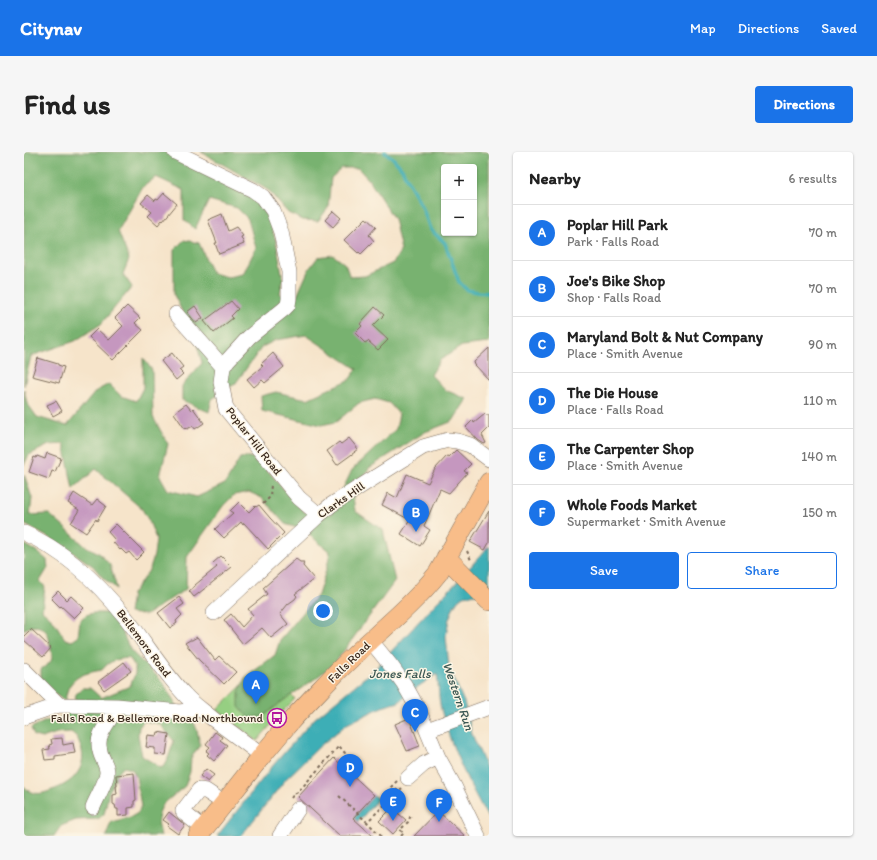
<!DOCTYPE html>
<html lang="en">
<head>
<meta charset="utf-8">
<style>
	:root { --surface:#fff; --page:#f6f6f6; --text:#222; --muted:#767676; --line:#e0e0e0; --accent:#1a73e8 }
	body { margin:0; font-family:Itim,sans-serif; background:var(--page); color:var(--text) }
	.controls { position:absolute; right:12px; top:12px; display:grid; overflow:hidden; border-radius:4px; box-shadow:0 1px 3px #0004 }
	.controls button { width:36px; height:36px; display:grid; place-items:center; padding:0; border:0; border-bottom:1px solid var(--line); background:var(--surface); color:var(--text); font:20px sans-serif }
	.you { position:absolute; left:299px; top:459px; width:14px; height:14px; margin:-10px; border:3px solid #fff; border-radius:50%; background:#1a73e8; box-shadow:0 0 0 6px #1a73e833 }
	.badge { display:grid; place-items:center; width:26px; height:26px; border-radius:50%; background:var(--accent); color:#fff; font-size:13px; font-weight:700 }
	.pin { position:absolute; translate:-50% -33px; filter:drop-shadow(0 1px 2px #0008) }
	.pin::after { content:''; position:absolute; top:21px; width:14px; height:12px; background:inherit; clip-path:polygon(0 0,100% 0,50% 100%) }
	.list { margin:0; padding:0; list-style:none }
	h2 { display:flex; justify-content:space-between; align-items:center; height:52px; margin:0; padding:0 16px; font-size:17px }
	h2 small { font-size:13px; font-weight:400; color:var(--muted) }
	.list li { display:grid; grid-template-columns:26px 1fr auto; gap:12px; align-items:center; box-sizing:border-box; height:56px; padding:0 16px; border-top:1px solid var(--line) }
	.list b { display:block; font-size:15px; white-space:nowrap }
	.list p { margin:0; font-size:13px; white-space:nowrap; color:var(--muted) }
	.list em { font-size:13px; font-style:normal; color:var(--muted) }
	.actions { display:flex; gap:8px; padding:12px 16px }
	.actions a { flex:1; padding:9px 0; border:1px solid var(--accent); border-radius:4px; text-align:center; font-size:14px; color:var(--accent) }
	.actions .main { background:var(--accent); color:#fff }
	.map { position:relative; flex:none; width:465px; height:684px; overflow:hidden; border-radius:4px }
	header { display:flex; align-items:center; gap:24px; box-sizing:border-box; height:56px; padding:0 20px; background:var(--accent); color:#fff }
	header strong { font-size:19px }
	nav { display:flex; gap:22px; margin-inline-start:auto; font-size:14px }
	.intro { display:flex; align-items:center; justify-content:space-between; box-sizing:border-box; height:96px; padding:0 24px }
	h1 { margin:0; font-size:28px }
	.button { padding:10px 18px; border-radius:4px; background:var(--accent); color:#fff; font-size:14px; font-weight:700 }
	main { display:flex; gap:24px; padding:0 24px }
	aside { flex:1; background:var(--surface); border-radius:4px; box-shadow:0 1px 3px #0004 }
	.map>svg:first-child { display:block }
	.green { fill:#96cf82; stroke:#687c50 }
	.forest { fill:#78b270; stroke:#5a6e47; fill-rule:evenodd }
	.water { fill:#3daeb6; stroke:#3c6c6a }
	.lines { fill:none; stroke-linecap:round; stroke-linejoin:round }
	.stream { stroke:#3daeb6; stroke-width:3.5 }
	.building { fill:#c597bf }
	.minor-casing { stroke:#7c6b5a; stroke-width:16 }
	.major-casing { stroke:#7c6b5a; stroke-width:20 }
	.path { stroke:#7c6b5a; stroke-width:2; stroke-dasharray:3 3; stroke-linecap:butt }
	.minor { stroke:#fff; stroke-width:15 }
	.major { stroke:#f8bd89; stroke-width:19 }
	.labels { text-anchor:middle; stroke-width:3; stroke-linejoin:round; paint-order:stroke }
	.street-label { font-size:12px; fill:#3b2a1e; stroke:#fcf5e5 }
	.poi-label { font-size:12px; fill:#3b2a1e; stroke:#fcf5e5; text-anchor:end }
	.water-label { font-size:13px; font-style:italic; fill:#3c5853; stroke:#fcf5e5 }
</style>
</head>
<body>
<header>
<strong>Citynav</strong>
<nav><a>Map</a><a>Directions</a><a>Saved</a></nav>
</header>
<div class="intro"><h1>Find us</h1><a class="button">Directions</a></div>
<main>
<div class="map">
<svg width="465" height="684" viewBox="0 0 465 684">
	<rect width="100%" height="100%" fill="#fcf5e5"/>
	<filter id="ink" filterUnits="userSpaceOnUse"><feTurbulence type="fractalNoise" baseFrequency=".025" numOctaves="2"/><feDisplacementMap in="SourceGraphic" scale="8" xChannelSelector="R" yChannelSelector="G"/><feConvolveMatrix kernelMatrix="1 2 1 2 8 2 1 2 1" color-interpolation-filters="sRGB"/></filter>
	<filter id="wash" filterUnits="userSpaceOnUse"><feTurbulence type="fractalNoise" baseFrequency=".012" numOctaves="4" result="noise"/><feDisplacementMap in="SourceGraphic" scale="16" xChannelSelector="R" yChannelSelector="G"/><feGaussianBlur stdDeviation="0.9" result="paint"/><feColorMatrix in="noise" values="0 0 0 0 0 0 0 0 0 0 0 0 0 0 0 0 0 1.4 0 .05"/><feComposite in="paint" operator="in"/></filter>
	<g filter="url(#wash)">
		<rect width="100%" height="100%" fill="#f6e4ca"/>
		<path class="green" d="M239 512 271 547 258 560 233 589 193 558Z"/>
		<path class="forest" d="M0 0H140L151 4 216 33 242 58 252 89 259 127 256 142 272 146 285 117 294 105 309 103 321 112 326 125 341 124 369 111 377 98 370 67 345 28 334 16H318L307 26 304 56 294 69 279 68 264 61 244 38 177 0H465V191L438 194 416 208 407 223 421 238 443 247 429 269 401 280 345 316 329 344 331 359 359 378 371 429 311 511 292 526 256 551 240 564 225 566 215 555V540L221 526 251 503 256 488 294 443 303 415 306 400 280 378 261 372 238 346 225 340 210 343 199 354 163 405 162 437 122 463 105 461 108 442 126 417 130 403 132 387 125 369 118 357 72 317 49 337 40 292 25 293 5 303 0 313V237L3 251 13 265 43 274 72 239 85 232 97 244 112 249 119 236V206L128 218 129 265 144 292 136 324 144 338 173 345 201 332 216 306 232 305 280 360 307 362 328 318 372 277 375 262 365 251 351 247 335 251 312 270 297 273 238 259 237 244 252 240 283 247 325 228 333 217 282 183 252 188 238 195 211 232 188 247 185 260 158 248V234L178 211 171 185 150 143V98L160 88 175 91 188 121 204 125 219 122 232 96 224 67 213 56 185 48 171 77 160 68V38L132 25 119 35 94 79 105 107 99 122 108 135 77 172 51 189 7 204 0 234ZM420 15H450V81H420Z
			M0 322 8 346 6 363 25 362 61 394 75 401 86 413 93 437 79 426 69 414 38 393 0 372Z
			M0 392 12 399 23 408 24 416 16 429 21 435 18 458 29 468 41 487 48 489 54 485 56 468 62 463 69 461H84L91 466 107 499 139 530 151 551 153 558 149 562C155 565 165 566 170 571 173 576 175 587 176 593L167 606 166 620 161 634 144 648 138 654 135 661 134 669 137 684H82L87 670 107 665 114 661 117 655 112 624 108 617 100 615 94 620 85 640 80 662 74 667 52 668 37 674 30 684H0V634C2 636 4 639 7 640 14 643 21 641 28 638 47 632 64 617 57 595 54 587 54 585 47 580L33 581 18 586 10 584 7 576C12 574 17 571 22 569 26 568 31 568 35 567 46 563 51 552 52 542L58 536H66L77 546 106 534C111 522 115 518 105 506 93 507 86 508 78 518 67 520 53 522 46 533 43 537 42 544 41 549L17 533V517C22 514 27 511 28 506 28 502 27 497 26 493 26 490 25 486 24 483 20 473 8 472 0 478ZM120 569 136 572 150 589 142 612 137 616 118 604 114 583 115 575Z"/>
		<path class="water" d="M465 394V432L452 442 439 444 434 448 430 454 425 467 422 484 425 515 440 550 448 582 465 622V668C446 634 428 599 418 561 414 548 415 535 413 522L395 534 375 550 358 555 323 572 296 594 262 627 217 684H193L251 611 290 567 352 516 410 453 429 434Z
			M350 643 354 647 334 670 330 666Z"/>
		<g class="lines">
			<path class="stream" d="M361 0V1L368 5 379 18 382 26 398 54 406 77 421 91 435 130 443 138 454 140 465 141"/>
		</g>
		<g id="blocks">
			<path class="building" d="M140 41 153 52 139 69 138 68 134 73 124 64 128 60 117 51 124 43 131 49 132 47 134 48Z
				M309 59 317 66 309 75 301 68Z
				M198 62 204 79 212 75 219 84 217 85 220 92 195 102 191 91H193L184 68Z
				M342 66 352 75 345 83 350 89 337 102 335 100 334 101 320 88Z
				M207 149 214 157 207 164 209 166 190 181 180 169Z
				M103 154 116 166 111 171 119 178 89 208 65 185 73 177 85 188 99 174 91 166Z
				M171 154 179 166 172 171 163 160Z
				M351 155 360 163 349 174 364 188 354 198 344 189 341 191 331 181 338 174 336 172 340 167Z
				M465 196V228L451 213 450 210Z
				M148 201 159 215 155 218 159 222 152 228 137 209Z
				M249 201 260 215 241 231 238 228 230 235 223 227 239 214 237 212Z
				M14 206 34 212V213L40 215 35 231 8 224Z
				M32 249 38 259 29 264 23 253Z
				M162 252 167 258 169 256 180 271 171 277 169 274 163 277 162 276 161 277 150 261Z
				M461 262 462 263H465V276L458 283 462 291 460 292 454 288 442 275 449 268 450 271Z
				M325 286 334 297 330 300H331L313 313 303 299 315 290 317 292Z
				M432 298 447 312 440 319 443 321 425 341 416 337 400 374 406 378 396 394 377 382 386 368 358 353 364 341 373 346 383 322 404 331 411 317 423 304 425 305Z
				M23 301 37 306 31 320 28 319 25 327 5 320 10 305 12 306 13 304 21 307Z
				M50 341 68 353 73 347 82 354 73 369 72 367 62 381 47 371 55 358 44 351Z
				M215 350 225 360 231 354 232 355 235 353 246 366 260 381 244 397 220 371 219 373 217 370 200 386 191 377 209 361 206 359Z
				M465 359V391L461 398 446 390Z
				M92 372 120 400 112 408 105 400 102 402 97 397 96 398 89 390 91 388 84 380Z
				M197 404 208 415 170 445 165 439 171 434V433L193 415 189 411Z
				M272 407 276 410H280L279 414 290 427 271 442 273 444 271 447 264 452 256 462 264 472 247 486 238 476 219 492 215 487 200 468 207 462 218 475 229 463 224 457 243 442 239 436Z
				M34 439 43 448 47 444 60 456 50 466 37 454 36 455 27 446Z
				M155 445 160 452 153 457 158 463 152 469 153 471 146 476 134 461Z
				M7 477 27 496 19 505 0 488V484Z
				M173 485 191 508 195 504 212 520 200 532 175 508 161 491 166 488H168Z
				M100 510 107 519 80 538 74 530Z
				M385 566 396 594 383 599 371 572Z
				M134 580 145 582 142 603 131 602V596L122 595 124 583 133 584Z
				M191 580 198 585 196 588 203 593 190 609 183 603 185 601 182 599 186 595 182 592Z
				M38 586 39 593 49 591 51 601 31 604V607L21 608 19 598 26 597 25 593 28 592 27 587Z
				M310 606 350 643 329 666 349 684H316L274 645Z
				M182 617 190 623 184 630 176 624Z
				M110 621 112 648 110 649V655L104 656V663L94 664V657H92L91 653 89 652V643L93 642 92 634H93L92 623Z
				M368 656 382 668 369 682 355 669Z
				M414 659 441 684H390Z
				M145 660 161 673 154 682 143 674 145 672 139 668Z"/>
		</g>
	</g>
	<g filter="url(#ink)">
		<use href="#blocks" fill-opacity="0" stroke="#7c6b5a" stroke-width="1"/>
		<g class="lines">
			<defs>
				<path id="minor" d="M151 0 229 38 239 45 249 59 257 80 265 120V147L264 153 260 157 225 185 203 209 199 215 197 230 202 257 275 346 295 363
					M152 162 199 215
					M0 381C40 398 75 432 102 466 122 491 139 520 161 543 169 552 180 559 189 567 205 579 222 591 238 604
					M190 461 295 363 307 353 399 295 413 291 424 288 433 289 446 293 465 307
					M347 489 368 515 380 532 388 546 395 559 414 605 430 634 454 684
					M0 518 35 553
					M0 565 35 553 93 554 156 560 176 557
					M403 578 465 555
					M384 626 400 612 414 605
					M69 655C73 645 83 629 83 620 83 612 77 606 76 599 72 585 80 577 87 565 89 562 91 558 93 554
					M180 677 160 661 159 659 175 638 182 639 200 651
					M256 684 274 657"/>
				<path id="major" d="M422 405 465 449
					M174 684C205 646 234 607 266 570 281 553 297 537 312 521 345 487 384 459 414 421L465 330"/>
			</defs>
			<use href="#minor" class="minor-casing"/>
			<use href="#major" class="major-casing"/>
			<path class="path" d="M239 352 246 345 247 332
				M443 399 447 408
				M373 629 368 634 374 639
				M315 644 343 670
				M404 645H409L417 652 425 653
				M267 646 270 642 274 640 315 594 321 601 330 607
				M357 684 343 670 378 636
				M377 684 380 681 376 678 384 670 387 663"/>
			<use href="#minor" class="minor"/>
			<use href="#major" class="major"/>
		</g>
	</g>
	<defs>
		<symbol id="bus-ring" viewBox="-11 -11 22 22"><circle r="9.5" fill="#fcf5e5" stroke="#b5179e" stroke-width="1.5"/><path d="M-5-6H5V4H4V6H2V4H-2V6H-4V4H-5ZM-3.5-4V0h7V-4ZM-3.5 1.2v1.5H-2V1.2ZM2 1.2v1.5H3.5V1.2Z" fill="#b5179e"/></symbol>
	</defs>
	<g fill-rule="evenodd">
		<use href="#bus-ring" x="242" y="555" width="22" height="22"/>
	</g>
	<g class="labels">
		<g class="street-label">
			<text transform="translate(230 289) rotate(52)" y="4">Poplar Hill Road</text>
			<text transform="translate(317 348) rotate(-35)" y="4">Clarks Hill</text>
			<text transform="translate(120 491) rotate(53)" y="4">Bellemore Road</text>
			<text transform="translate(325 510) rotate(-44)" y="4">Falls Road</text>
		</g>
		<g class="poi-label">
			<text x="239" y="570">Falls Road &amp; Bellemore Road Northbound</text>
		</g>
		<g class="water-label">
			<text x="376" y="526">Jones Falls</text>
			<text transform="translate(435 544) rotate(71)" y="5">Western Run</text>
		</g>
	</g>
</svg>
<div class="controls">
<button>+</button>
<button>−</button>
</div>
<div class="you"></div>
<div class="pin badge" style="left:232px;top:552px">A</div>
<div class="pin badge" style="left:392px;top:380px">B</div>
<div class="pin badge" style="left:391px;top:580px">C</div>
<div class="pin badge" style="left:326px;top:635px">D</div>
<div class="pin badge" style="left:369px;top:669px">E</div>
<div class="pin badge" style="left:415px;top:670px">F</div>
</div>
<aside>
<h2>Nearby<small>6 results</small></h2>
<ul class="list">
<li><span class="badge">A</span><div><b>Poplar Hill Park</b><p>Park · Falls Road</p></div><em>70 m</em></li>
<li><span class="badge">B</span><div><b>Joe's Bike Shop</b><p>Shop · Falls Road</p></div><em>70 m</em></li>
<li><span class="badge">C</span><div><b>Maryland Bolt &amp; Nut Company</b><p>Place · Smith Avenue</p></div><em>90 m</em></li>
<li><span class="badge">D</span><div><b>The Die House</b><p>Place · Falls Road</p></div><em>110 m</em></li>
<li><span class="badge">E</span><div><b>The Carpenter Shop</b><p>Place · Smith Avenue</p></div><em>140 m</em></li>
<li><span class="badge">F</span><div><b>Whole Foods Market</b><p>Supermarket · Smith Avenue</p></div><em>150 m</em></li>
</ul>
<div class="actions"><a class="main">Save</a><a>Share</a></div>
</aside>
</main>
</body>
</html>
